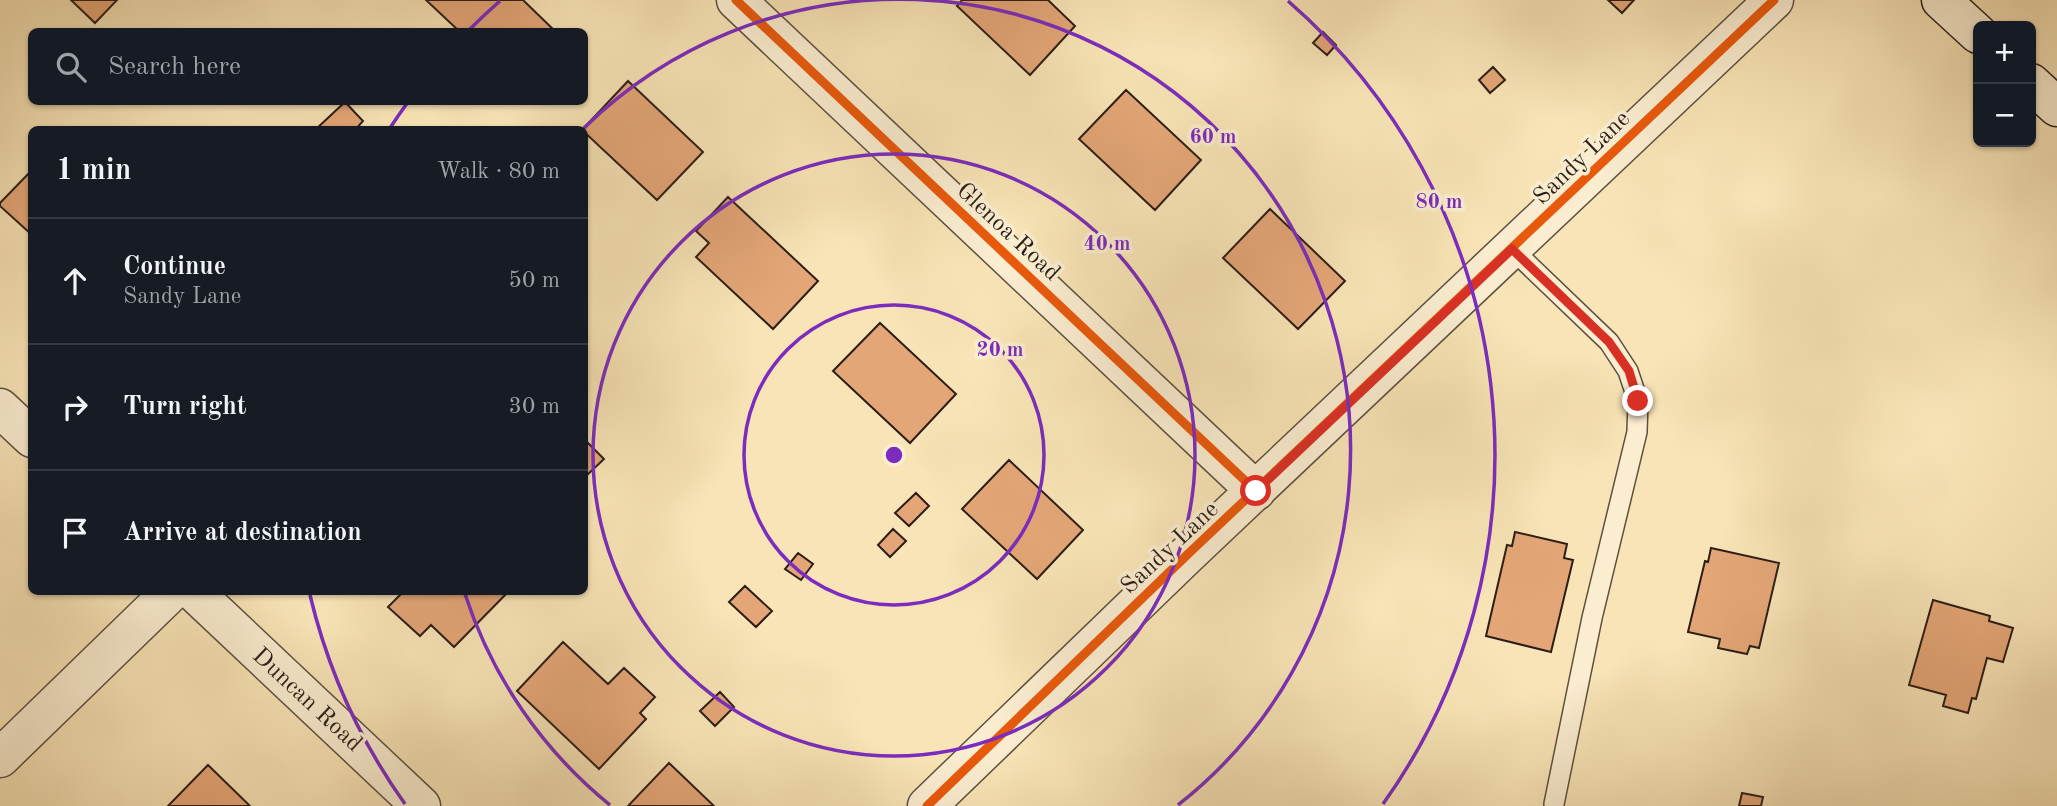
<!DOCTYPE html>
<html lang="en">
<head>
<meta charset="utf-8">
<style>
	:root { --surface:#171b24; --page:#242831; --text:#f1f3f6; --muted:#9ea1a6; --line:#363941 }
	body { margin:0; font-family:"Old Standard TT",serif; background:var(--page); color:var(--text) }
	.controls { position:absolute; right:21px; top:21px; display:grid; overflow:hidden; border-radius:10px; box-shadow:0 2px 5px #0004 }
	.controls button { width:63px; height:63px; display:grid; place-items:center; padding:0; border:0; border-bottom:2px solid var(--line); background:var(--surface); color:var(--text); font:35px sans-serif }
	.stop { position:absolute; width:21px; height:21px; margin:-16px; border:5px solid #d93025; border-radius:50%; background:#fff }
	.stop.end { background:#d93025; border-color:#fff; box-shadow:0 2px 7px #0008 }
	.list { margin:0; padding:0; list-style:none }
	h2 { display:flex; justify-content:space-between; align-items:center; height:91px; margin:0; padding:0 28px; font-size:30px }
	h2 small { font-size:23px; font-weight:400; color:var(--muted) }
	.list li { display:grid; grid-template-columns:46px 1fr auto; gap:21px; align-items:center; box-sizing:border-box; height:126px; padding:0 28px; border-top:2px solid var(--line) }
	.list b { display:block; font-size:26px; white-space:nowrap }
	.list p { margin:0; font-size:23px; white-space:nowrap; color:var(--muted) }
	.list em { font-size:23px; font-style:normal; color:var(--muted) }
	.icon { flex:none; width:38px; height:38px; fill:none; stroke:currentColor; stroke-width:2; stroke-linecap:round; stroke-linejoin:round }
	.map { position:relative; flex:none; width:2057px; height:806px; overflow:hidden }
	.search { position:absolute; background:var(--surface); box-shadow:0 2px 5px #0004; left:28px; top:28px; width:560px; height:77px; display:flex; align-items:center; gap:18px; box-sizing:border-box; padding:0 24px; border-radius:10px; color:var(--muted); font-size:26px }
	.panel { position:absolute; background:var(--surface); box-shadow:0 2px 5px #0004; left:28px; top:126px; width:560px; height:469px; border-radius:10px }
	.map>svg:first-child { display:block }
	.building { fill:#e4a677; stroke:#2b1e19; stroke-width:2 }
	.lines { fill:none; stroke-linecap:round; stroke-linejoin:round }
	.lane-casing { stroke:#5e5040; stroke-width:22 }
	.street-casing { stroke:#5e5040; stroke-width:41 }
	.secondary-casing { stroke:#2b1e19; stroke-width:41 }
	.lane { stroke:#faedd0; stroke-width:19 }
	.street { stroke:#faedd0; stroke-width:38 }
	.secondary { stroke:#faedd0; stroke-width:38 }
	.cycleway-casing { stroke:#faedd0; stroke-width:13 }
	.cycleway { stroke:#e8590c; stroke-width:9 }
	.route { stroke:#d93025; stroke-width:9 }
	.ring { fill:none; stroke:#7b2cbf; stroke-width:3.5 }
	.labels { text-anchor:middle; stroke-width:7; stroke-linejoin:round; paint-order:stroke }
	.street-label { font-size:24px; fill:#2b1e19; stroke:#faedd0 }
	.centre { fill:#7b2cbf; stroke:#faedd0; stroke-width:3.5 }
	.ring-label { font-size:21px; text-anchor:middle; font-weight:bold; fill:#7b2cbf; stroke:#faedd0; stroke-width:7; stroke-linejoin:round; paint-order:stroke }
</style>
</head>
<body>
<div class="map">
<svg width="2057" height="806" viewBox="0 0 2057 806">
	<rect width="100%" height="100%" fill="#f8e4b6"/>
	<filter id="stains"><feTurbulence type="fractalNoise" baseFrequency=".00286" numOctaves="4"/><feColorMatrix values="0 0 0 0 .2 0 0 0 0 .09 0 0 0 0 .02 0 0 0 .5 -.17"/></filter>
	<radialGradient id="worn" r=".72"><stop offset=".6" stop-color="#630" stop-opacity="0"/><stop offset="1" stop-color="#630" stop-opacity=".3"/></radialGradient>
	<path class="building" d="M71 0H117L95 23Z
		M426 0H523L556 32H460Z
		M962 0H1048L1075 26 1030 75 957 6Z
		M1608 0H1634L1622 13Z
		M1323 32 1336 45 1327 55 1313 43Z
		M1493 67 1505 80 1490 93 1479 80Z
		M628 81 703 152 657 200 582 130Z
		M1126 90 1201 160 1155 210 1079 139Z
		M345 102 363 121 355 130H315Z
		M32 170V235L0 206V203Z
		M728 197 818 281 773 329 696 257 709 243 696 231Z
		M1270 209 1345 281 1298 329 1223 258Z
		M880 323 956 394 910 443 833 371Z
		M584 439 604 459 584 478Z
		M1009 460 1083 530 1037 579 962 509Z
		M916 493 929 506 909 526 895 513Z
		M893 529 906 541 890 557 878 545Z
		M1515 532 1567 544 1564 558 1573 560 1551 652 1486 636 1507 545 1512 546Z
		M1711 548 1779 563 1759 648 1750 646 1747 654 1718 648 1720 639 1688 632 1705 561 1708 562Z
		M798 553 813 564 801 580 785 569Z
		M745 586 772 611 756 627 729 602Z
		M397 592H508L454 647 431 625 420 636 388 607 400 595Z
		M1933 600 1990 616 1989 621 2013 628 2003 662 1987 658 1976 699 1972 698 1968 713 1943 706 1946 695 1909 685Z
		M563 642 608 684 624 668 655 697 640 713 646 719 599 769 517 691Z
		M720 692 734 707 715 726 700 711Z
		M669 763 714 806H628Z
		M208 765 250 806H168Z
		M1742 793 1763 797 1761 806H1739Z"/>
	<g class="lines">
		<defs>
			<path id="lane" d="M1512 249 1609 342 1628 371 1638 401 1637 432 1592 618 1554 804"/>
			<path id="street" d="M736 0 1256 491
				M0 408 32 438
				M194 592 421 806
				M0 758 171 592
				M927 806 1188 554 1774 0"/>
			<path id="secondary" d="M1941 0 1978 34
				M2031 83 2057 107"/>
		</defs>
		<use href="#lane" class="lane-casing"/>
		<use href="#street" class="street-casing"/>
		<use href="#secondary" class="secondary-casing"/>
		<use href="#lane" class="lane"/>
		<use href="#street" class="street"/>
		<use href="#secondary" class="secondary"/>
		<defs>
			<path id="cycleway" d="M736 0 1256 491
				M927 806 1188 554 1774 0"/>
		</defs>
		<use href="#cycleway" class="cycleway-casing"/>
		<use href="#cycleway" class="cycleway"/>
	</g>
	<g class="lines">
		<path class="route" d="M1256 491 1512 249 1609 342 1629 371 1638 401"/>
	</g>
	<g class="ring">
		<circle cx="894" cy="455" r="150"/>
		<circle cx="894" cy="455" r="301"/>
		<path d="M610 805A451 451 0 0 1 465 594M584 128A451 451 0 1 1 1178 805"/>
		<path d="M405 804A601 601 0 0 1 310 595M390 128A601 601 0 0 1 408 102M469 30A601 601 0 0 1 500 1M1288 1A601 601 0 0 1 1383 804"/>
	</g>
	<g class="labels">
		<g class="street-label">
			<text transform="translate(1581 157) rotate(-44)" y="8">Sandy Lane</text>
			<text transform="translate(1009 231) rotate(43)" y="8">Glenoa Road</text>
			<text transform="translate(1169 547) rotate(-43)" y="8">Sandy Lane</text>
			<text transform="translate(308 699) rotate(43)" y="8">Duncan Road</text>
		</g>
	</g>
	<circle cx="894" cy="455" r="10" class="centre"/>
	<g class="ring-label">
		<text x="1213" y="143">60 m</text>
		<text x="1439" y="208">80 m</text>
		<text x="1107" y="250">40 m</text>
		<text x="1000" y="356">20 m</text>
	</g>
	<rect width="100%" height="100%" filter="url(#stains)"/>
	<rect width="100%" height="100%" fill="url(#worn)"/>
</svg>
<div class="controls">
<button>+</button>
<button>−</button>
</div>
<div class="stop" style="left:1256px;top:491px"></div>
<div class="stop end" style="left:1638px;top:401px"></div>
<div class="search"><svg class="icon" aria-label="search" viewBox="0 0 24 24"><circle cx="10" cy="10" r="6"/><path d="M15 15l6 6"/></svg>Search here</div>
<section class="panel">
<h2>1 min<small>Walk · 80 m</small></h2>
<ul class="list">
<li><svg class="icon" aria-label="ahead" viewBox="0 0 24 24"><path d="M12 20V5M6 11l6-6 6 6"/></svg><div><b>Continue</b><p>Sandy Lane</p></div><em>50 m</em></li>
<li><svg class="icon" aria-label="right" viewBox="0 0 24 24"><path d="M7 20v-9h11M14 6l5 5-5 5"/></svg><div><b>Turn right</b></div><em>30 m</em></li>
<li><svg class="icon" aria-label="arrive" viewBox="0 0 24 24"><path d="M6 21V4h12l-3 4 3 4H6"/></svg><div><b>Arrive at destination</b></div></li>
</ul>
</section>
</div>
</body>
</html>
